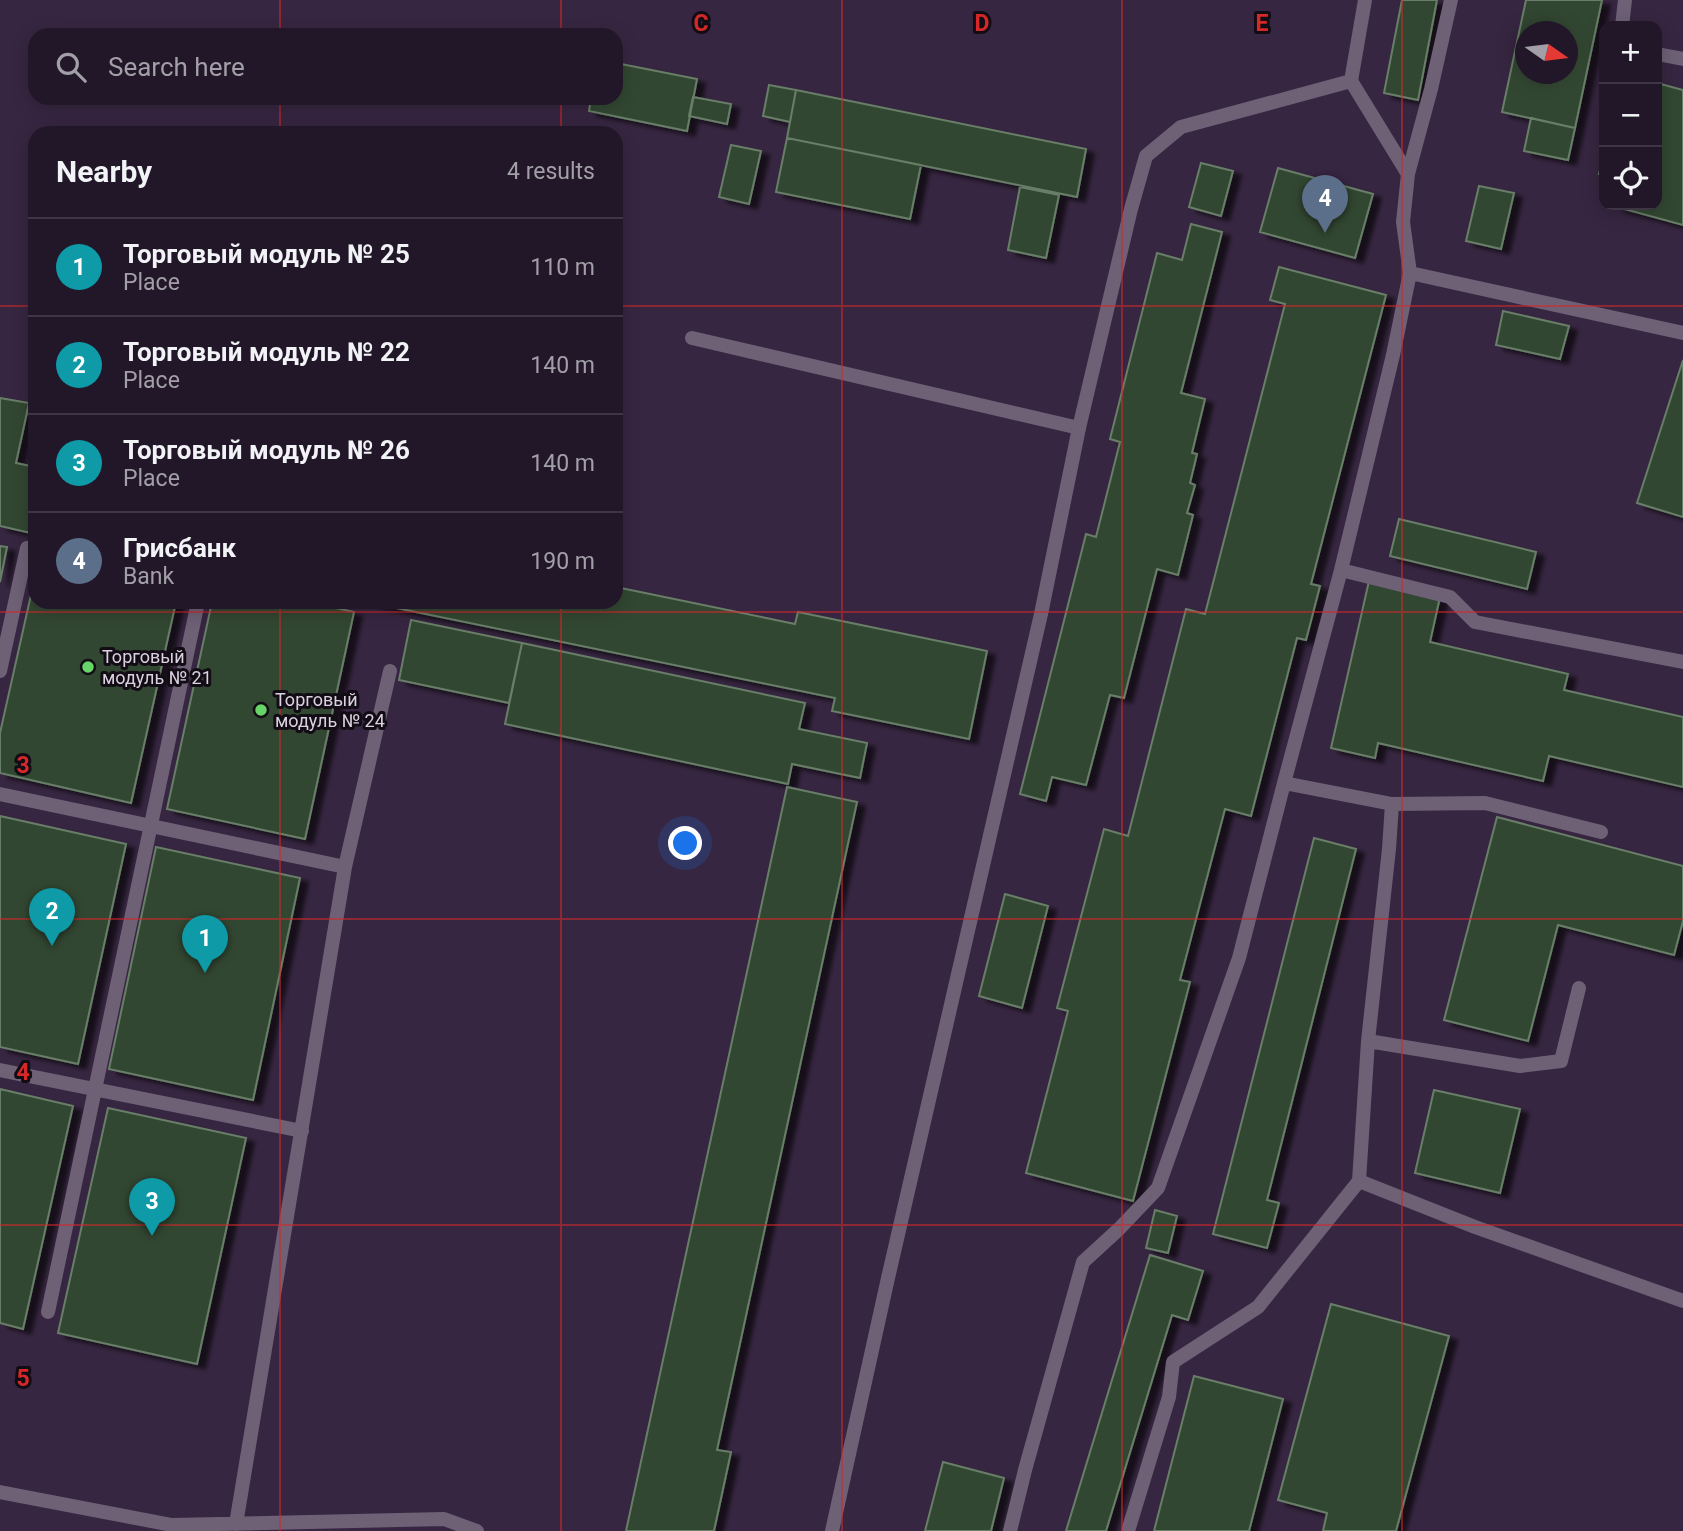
<!DOCTYPE html>
<html lang="en">
<head>
<meta charset="utf-8">
<style>
	:root { --surface:#221728; --page:#2a2030; --text:#f1f3f6; --muted:#a29fa8; --line:#3f3645; --accent:#0f766e }
	body { margin:0; font-family:Roboto,sans-serif; background:var(--page); color:var(--text) }
	.controls { position:absolute; right:21px; top:21px; display:grid; overflow:hidden; border-radius:14px; box-shadow:0 4px 18px #0003 }
	.controls button { width:63px; height:63px; display:grid; place-items:center; padding:0; border:0; border-bottom:2px solid var(--line); background:var(--surface); color:var(--text); font:35px sans-serif }
	.compass { position:absolute; left:1515px; top:21px; width:63px; height:63px; border-radius:50%; background:var(--surface); box-shadow:0 4px 18px #0003; rotate:104deg }
	.you { position:absolute; left:686px; top:844px; width:24px; height:24px; margin:-18px; border:5px solid #fff; border-radius:50%; background:#1a73e8; box-shadow:0 0 0 10px #1a73e833 }
	.badge { display:grid; place-items:center; width:46px; height:46px; border-radius:50%; background:var(--accent); color:#fff; font-size:23px; font-weight:700 }
	.pin { position:absolute; translate:-50% -58px; filter:drop-shadow(0 2px 4px #0008) }
	.pin::after { content:''; position:absolute; top:37px; width:24px; height:21px; background:inherit; clip-path:polygon(0 0,100% 0,50% 100%) }
	.list { margin:0; padding:0; list-style:none }
	h2 { display:flex; justify-content:space-between; align-items:center; height:91px; margin:0; padding:0 28px; font-size:30px }
	h2 small { font-size:23px; font-weight:400; color:var(--muted) }
	.list li { display:grid; grid-template-columns:46px 1fr auto; gap:21px; align-items:center; box-sizing:border-box; height:98px; padding:0 28px; border-top:2px solid var(--line) }
	.list b { display:block; font-size:26px; white-space:nowrap }
	.list p { margin:0; font-size:23px; white-space:nowrap; color:var(--muted) }
	.list em { font-size:23px; font-style:normal; color:var(--muted) }
	.icon { flex:none; width:38px; height:38px; fill:none; stroke:currentColor; stroke-width:2; stroke-linecap:round; stroke-linejoin:round }
	.map { position:relative; flex:none; width:1683px; height:1531px; overflow:hidden }
	.search { position:absolute; background:var(--surface); box-shadow:0 4px 18px #0003; left:28px; top:28px; width:595px; height:77px; display:flex; align-items:center; gap:18px; box-sizing:border-box; padding:0 24px; border-radius:21px; color:var(--muted); font-size:26px }
	.panel { position:absolute; background:var(--surface); box-shadow:0 4px 18px #0003; left:28px; top:126px; width:595px; height:483px; border-radius:21px }
	.map>svg:first-child { display:block }
	.built { fill:#372641; fill-rule:evenodd }
	.building { fill:#324732; stroke:#687e67; stroke-width:2; fill-rule:evenodd; filter:url(#shadow) }
	.lines { fill:none; stroke-linecap:round; stroke-linejoin:round }
	.service { stroke:#6e6176; stroke-width:14 }
	.tertiary { stroke:#6e6176; stroke-width:14 }
	.grid { fill:none; stroke:#d62828; stroke-width:2; stroke-opacity:0.55 }
	.poi-dot { fill:#66d466; stroke:#120c15; stroke-width:2.5 }
	.labels { text-anchor:middle; stroke-width:6; stroke-linejoin:round; paint-order:stroke }
	.poi-label { font-size:18px; fill:#dad2e0; stroke:#120c15; text-anchor:start }
	.grid-label { font-size:23px; text-anchor:middle; font-weight:bold; fill:#d62828; stroke:#120c15; stroke-width:6; stroke-linejoin:round; paint-order:stroke }
</style>
</head>
<body>
<div class="map">
<svg width="1683" height="1531" viewBox="0 0 1683 1531">
	<defs>
		<filter id="shadow"><feDropShadow dx="8" dy="4.5" stdDeviation="2" flood-color="#0009"/></filter>
	</defs>
	<rect width="100%" height="100%" fill="#2d1f35"/>
	<path class="built" d="M0 0H1683V1531H0ZM1604 26H1657V205H1604ZM1526 32H1568V74H1526ZM35 35H616V98H35ZM35 133H616V602H35Z"/>
	<path class="building" d="M1402 0H1437L1418 100 1384 93Z
		M1526 0H1602L1575 128 1502 112ZM1526 32H1568V74H1526Z
		M616 63 697 79 687 131 589 111 591 98H616Z
		M1657 83 1683 90V225L1617 207V205H1657Z
		M769 85 796 90 790 122 763 116Z
		M796 90 1086 149 1077 197 787 138Z
		M693 97 731 104 727 124 689 116Z
		M1531 118 1575 128 1568 160 1524 151Z
		M787 138 921 165 910 219 776 192Z
		M731 145 761 151 749 204 719 197Z
		M1604 155V175L1599 174Z
		M1201 163 1233 171 1221 216 1189 207Z
		M1278 168 1373 194 1355 258 1260 232Z
		M1479 186 1514 193 1501 249 1466 241Z
		M1020 187 1059 195 1046 258 1008 250Z
		M1191 224 1222 232 1181 393 1205 399 1192 453 1197 454 1190 483 1195 485 1187 513 1193 515 1178 575 1157 569 1124 698 1110 695 1086 785 1052 777 1046 801 1020 794 1086 534 1096 537 1120 442 1110 439 1157 253 1182 260Z
		M1279 267 1386 295 1311 584 1320 586 1306 640 1297 638 1251 816 1225 809 1180 980 1190 982 1133 1201 1026 1173 1068 1011 1057 1008 1104 829 1128 836 1186 609 1205 614 1285 304 1270 300Z
		M1503 311 1569 326 1560 359 1496 345Z
		M1683 360V517L1637 503Z
		M0 398 29 403 16 463 35 467V534L0 526Z
		M1399 519 1536 552 1527 589 1390 556Z
		M0 546 7 547 0 582Z
		M35 577V602H176L131 803 0 773V733Z
		M1369 581 1440 597 1430 642 1568 674 1564 690 1683 717V787L1549 756 1543 781 1378 743 1375 758 1331 748Z
		M616 587 795 624 798 612 987 651 969 739 832 711 835 698 367 602H616Z
		M212 602H309L354 612 305 839 167 809Z
		M411 620 522 643 509 703 399 680Z
		M522 643 805 703 799 729 867 743 860 778 792 764 788 784 505 724Z
		M787 787 857 802 717 1450 731 1452 714 1531H626Z
		M0 816 126 844 78 1064 0 1047Z
		M1497 817 1683 866V921L1674 955 1558 925 1528 1041 1444 1020Z
		M1314 838 1356 849 1267 1200 1279 1203 1267 1248 1213 1234Z
		M156 847 300 878 253 1100 109 1069Z
		M1005 894 1048 906 1022 1008 979 996Z
		M0 1089 73 1106 23 1329 0 1323Z
		M1434 1090 1520 1109 1500 1193 1415 1173Z
		M108 1108 246 1138 197 1364 58 1333Z
		M1155 1210 1177 1216 1168 1253 1146 1248Z
		M1150 1255 1203 1271 1188 1320 1172 1315 1106 1531H1066Z
		M1331 1304 1449 1336 1396 1531H1323L1327 1513 1278 1500Z
		M1194 1376 1283 1399 1249 1531H1154Z
		M943 1462 1004 1478 991 1531H925Z"/>
	<g class="lines">
		<path class="service" d="M1622 26 1625 0
			M1657 54 1683 59
			M1351 81 1408 174 1431 89 1451 0
			M1408 174 1403 222 1410 273 1393 355 1341 570 1284 783 1392 804 1485 803 1601 832
			M1410 273 1683 333
			M692 338 1079 428
			M1341 570 1450 597 1475 622 1683 662
			M0 671 27 548
			M0 794 345 867
			M1368 1041 1520 1066 1561 1061 1579 988
			M0 1070 302 1131
			M1359 1181 1475 1227 1683 1301
			M48 1312 198 602
			M0 1492 172 1525 444 1519 477 1531
			M236 1524 345 867 390 671
			M1010 1531 1025 1470 1083 1262 1119 1229 1158 1188 1239 958 1284 783
			M1128 1531 1169 1397 1173 1362 1258 1307 1359 1181 1368 1041 1389 849 1392 804"/>
		<path class="tertiary" d="M832 1531 888 1278 1041 614 1079 428 1131 209 1146 156 1181 127 1351 81 1365 0"/>
	</g>
	<path class="grid" d="M280 0V35M561 0V35M842 0V1531M1122 0V1531M1402 0V1531M280 98V133M561 98V133M0 306H35M616 306H1683M280 602V1531M561 602V1531M0 612H1683M0 919H1683M0 1225H1683"/>
	<g class="poi-dot">
		<circle cx="88" cy="667" r="7"/>
		<circle cx="261" cy="710" r="7"/>
	</g>
	<g class="labels">
		<g class="poi-label">
			<text x="102" y="663">Торговый<tspan x="102" dy="21">модуль № 21</tspan></text>
			<text x="275" y="706">Торговый<tspan x="275" dy="21">модуль № 24</tspan></text>
		</g>
	</g>
	<g class="grid-label">
		<text x="701" y="31">C</text>
		<text x="982" y="31">D</text>
		<text x="1262" y="31">E</text>
		<text x="23" y="773">3</text>
		<text x="23" y="1080">4</text>
		<text x="23" y="1386">5</text>
	</g>
</svg>
<div class="controls">
<button>+</button>
<button>−</button>
<button><svg class="icon" aria-label="locate" viewBox="0 0 24 24"><circle cx="12" cy="12" r="6"/><path d="M12 2v4M12 18v4M2 12h4M18 12h4"/></svg></button>
</div>
<svg class="compass" viewBox="-18 -18 36 36"><path d="M0-13l5 13h-10z" fill="#e53935"/><path d="M0 13l5-13h-10z" fill="#a29fa8"/></svg>
<div class="you"></div>
<div class="pin badge" style="left:205px;top:973px;background:#0f9aa8">1</div>
<div class="pin badge" style="left:52px;top:946px;background:#0f9aa8">2</div>
<div class="pin badge" style="left:152px;top:1236px;background:#0f9aa8">3</div>
<div class="pin badge" style="left:1325px;top:233px;background:#5c6f8a">4</div>
<div class="search"><svg class="icon" aria-label="search" viewBox="0 0 24 24"><circle cx="10" cy="10" r="6"/><path d="M15 15l6 6"/></svg>Search here</div>
<section class="panel">
<h2>Nearby<small>4 results</small></h2>
<ul class="list">
<li><span class="badge" style="background:#0f9aa8">1</span><div><b>Торговый модуль № 25</b><p>Place</p></div><em>110 m</em></li>
<li><span class="badge" style="background:#0f9aa8">2</span><div><b>Торговый модуль № 22</b><p>Place</p></div><em>140 m</em></li>
<li><span class="badge" style="background:#0f9aa8">3</span><div><b>Торговый модуль № 26</b><p>Place</p></div><em>140 m</em></li>
<li><span class="badge" style="background:#5c6f8a">4</span><div><b>Грисбанк</b><p>Bank</p></div><em>190 m</em></li>
</ul>
</section>
</div>
</body>
</html>
